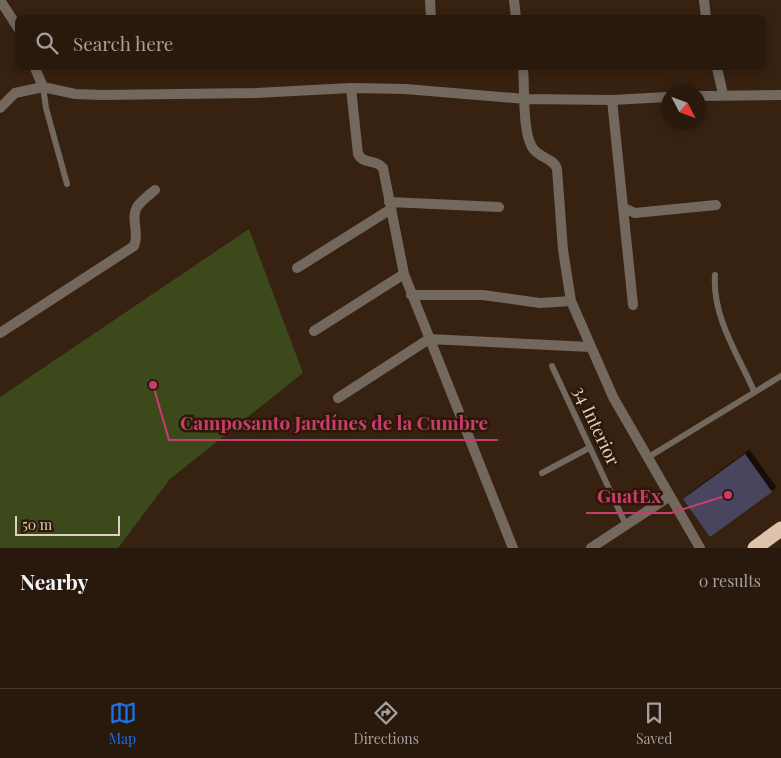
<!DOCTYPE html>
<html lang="en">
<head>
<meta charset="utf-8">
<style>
	:root { --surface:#29190c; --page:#312215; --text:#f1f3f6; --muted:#a5a09d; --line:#45382d; --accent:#1a73e8 }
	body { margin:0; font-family:"Playfair Display",serif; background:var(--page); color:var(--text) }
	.compass { position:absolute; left:661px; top:85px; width:45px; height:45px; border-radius:50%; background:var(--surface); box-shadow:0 2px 12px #0003; rotate:131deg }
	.scale { position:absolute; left:15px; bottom:12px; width:105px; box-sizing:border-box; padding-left:5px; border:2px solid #decfc4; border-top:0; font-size:14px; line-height:18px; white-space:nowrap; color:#decfc4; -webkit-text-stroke:4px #2d1706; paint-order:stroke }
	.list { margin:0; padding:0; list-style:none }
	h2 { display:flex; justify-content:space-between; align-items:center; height:65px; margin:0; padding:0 20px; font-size:21px }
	h2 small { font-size:16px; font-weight:400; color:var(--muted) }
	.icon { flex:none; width:28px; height:28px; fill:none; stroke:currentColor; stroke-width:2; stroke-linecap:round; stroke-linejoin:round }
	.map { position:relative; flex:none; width:781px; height:548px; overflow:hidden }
	.search { position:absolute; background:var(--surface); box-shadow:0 2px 12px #0003; left:15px; right:15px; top:15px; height:55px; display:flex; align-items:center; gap:12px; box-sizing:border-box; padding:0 18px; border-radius:8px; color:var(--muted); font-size:19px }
	.sheet { height:140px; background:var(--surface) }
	nav { display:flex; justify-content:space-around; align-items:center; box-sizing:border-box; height:70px; border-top:1px solid var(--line); background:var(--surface); font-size:14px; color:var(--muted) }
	nav a { display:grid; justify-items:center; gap:2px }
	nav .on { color:var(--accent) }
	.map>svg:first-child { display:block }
	.green { fill:#3c491a }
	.building { fill:#49445e; filter:url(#shadow) }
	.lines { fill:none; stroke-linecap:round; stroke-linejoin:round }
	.lane { stroke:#72685e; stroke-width:6 }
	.street { stroke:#72685e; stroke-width:10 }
	.highway { stroke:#dcc3aa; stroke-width:15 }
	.labels { text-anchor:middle; stroke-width:5; stroke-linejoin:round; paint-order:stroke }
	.street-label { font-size:18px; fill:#decfc4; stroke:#2d1706 }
	.leader { fill:none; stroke:#c83d70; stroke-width:2 }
	.callout-dot { fill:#c83d70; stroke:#2d1706; stroke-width:2 }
	.callout-label { font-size:19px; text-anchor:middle; font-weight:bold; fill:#c83d70; stroke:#2d1706; stroke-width:5; stroke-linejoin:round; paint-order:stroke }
</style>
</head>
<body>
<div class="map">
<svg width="781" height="548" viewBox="0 0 781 548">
	<defs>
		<filter id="shadow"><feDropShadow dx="4.5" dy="-4.5" stdDeviation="0" flood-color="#0009"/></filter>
	</defs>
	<rect width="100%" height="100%" fill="#372110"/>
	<path class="green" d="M249 229 303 373 170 479 118 548H0V397Z"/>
	<path class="building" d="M745 454 772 492 710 537 683 499Z"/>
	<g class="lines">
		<path class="lane" d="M43 87 46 108 67 184
			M715 275C712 316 738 355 754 391
			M552 366 626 525
			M647 458 781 376
			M542 473 589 448"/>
		<path class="street" d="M0 0 18 28
			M430 0 431 18
			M514 0 516 18
			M704 0 706 18
			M35 68 43 87
			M523 68C525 89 522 129 532 147 538 158 554 158 557 169L563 250 571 301 613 397 700 548
			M717 68 723 94
			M351 88 358 154C364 165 376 159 383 168L404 274 513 548
			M698 96 781 95
			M612 100 633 305
			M0 108 15 93 43 87 75 94 102 95 256 93 351 88 405 89 526 99 612 100 668 97
			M389 202 499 207
			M624 208 635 213 716 205
			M297 268 391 209
			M411 295H483L540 303 571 301
			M314 331 404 274
			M0 333 134 246C140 233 130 219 137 207 142 200 149 195 155 190
			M338 398 429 339 590 347
			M591 548 670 496"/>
		<path class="highway" d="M755 548 781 529"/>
	</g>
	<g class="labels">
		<g class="street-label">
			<text transform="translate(596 426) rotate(65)" y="6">34 Interior</text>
		</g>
	</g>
	<path class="leader" d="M153 385L169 440H498M728 495L671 513H586"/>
	<g class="callout-dot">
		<circle cx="153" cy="385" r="5"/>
		<circle cx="728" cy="495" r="5"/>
	</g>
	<g class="callout-label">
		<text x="334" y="430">Camposanto Jardínes de la Cumbre</text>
		<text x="629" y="503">GuatEx</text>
	</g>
</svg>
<svg class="compass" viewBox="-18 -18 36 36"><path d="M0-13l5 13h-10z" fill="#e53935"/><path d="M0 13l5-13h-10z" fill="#a5a09d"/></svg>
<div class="scale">50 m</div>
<div class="search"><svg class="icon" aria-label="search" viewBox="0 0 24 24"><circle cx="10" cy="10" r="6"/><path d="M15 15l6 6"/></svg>Search here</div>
</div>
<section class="sheet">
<h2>Nearby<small>0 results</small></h2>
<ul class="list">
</ul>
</section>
<nav>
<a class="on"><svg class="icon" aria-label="map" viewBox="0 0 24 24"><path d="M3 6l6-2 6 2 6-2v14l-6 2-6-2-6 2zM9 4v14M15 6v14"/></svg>Map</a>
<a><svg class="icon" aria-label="directions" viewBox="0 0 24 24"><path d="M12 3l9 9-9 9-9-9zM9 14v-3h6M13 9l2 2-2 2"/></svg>Directions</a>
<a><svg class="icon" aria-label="saved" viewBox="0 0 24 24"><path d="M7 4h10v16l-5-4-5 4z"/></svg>Saved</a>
</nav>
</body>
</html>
